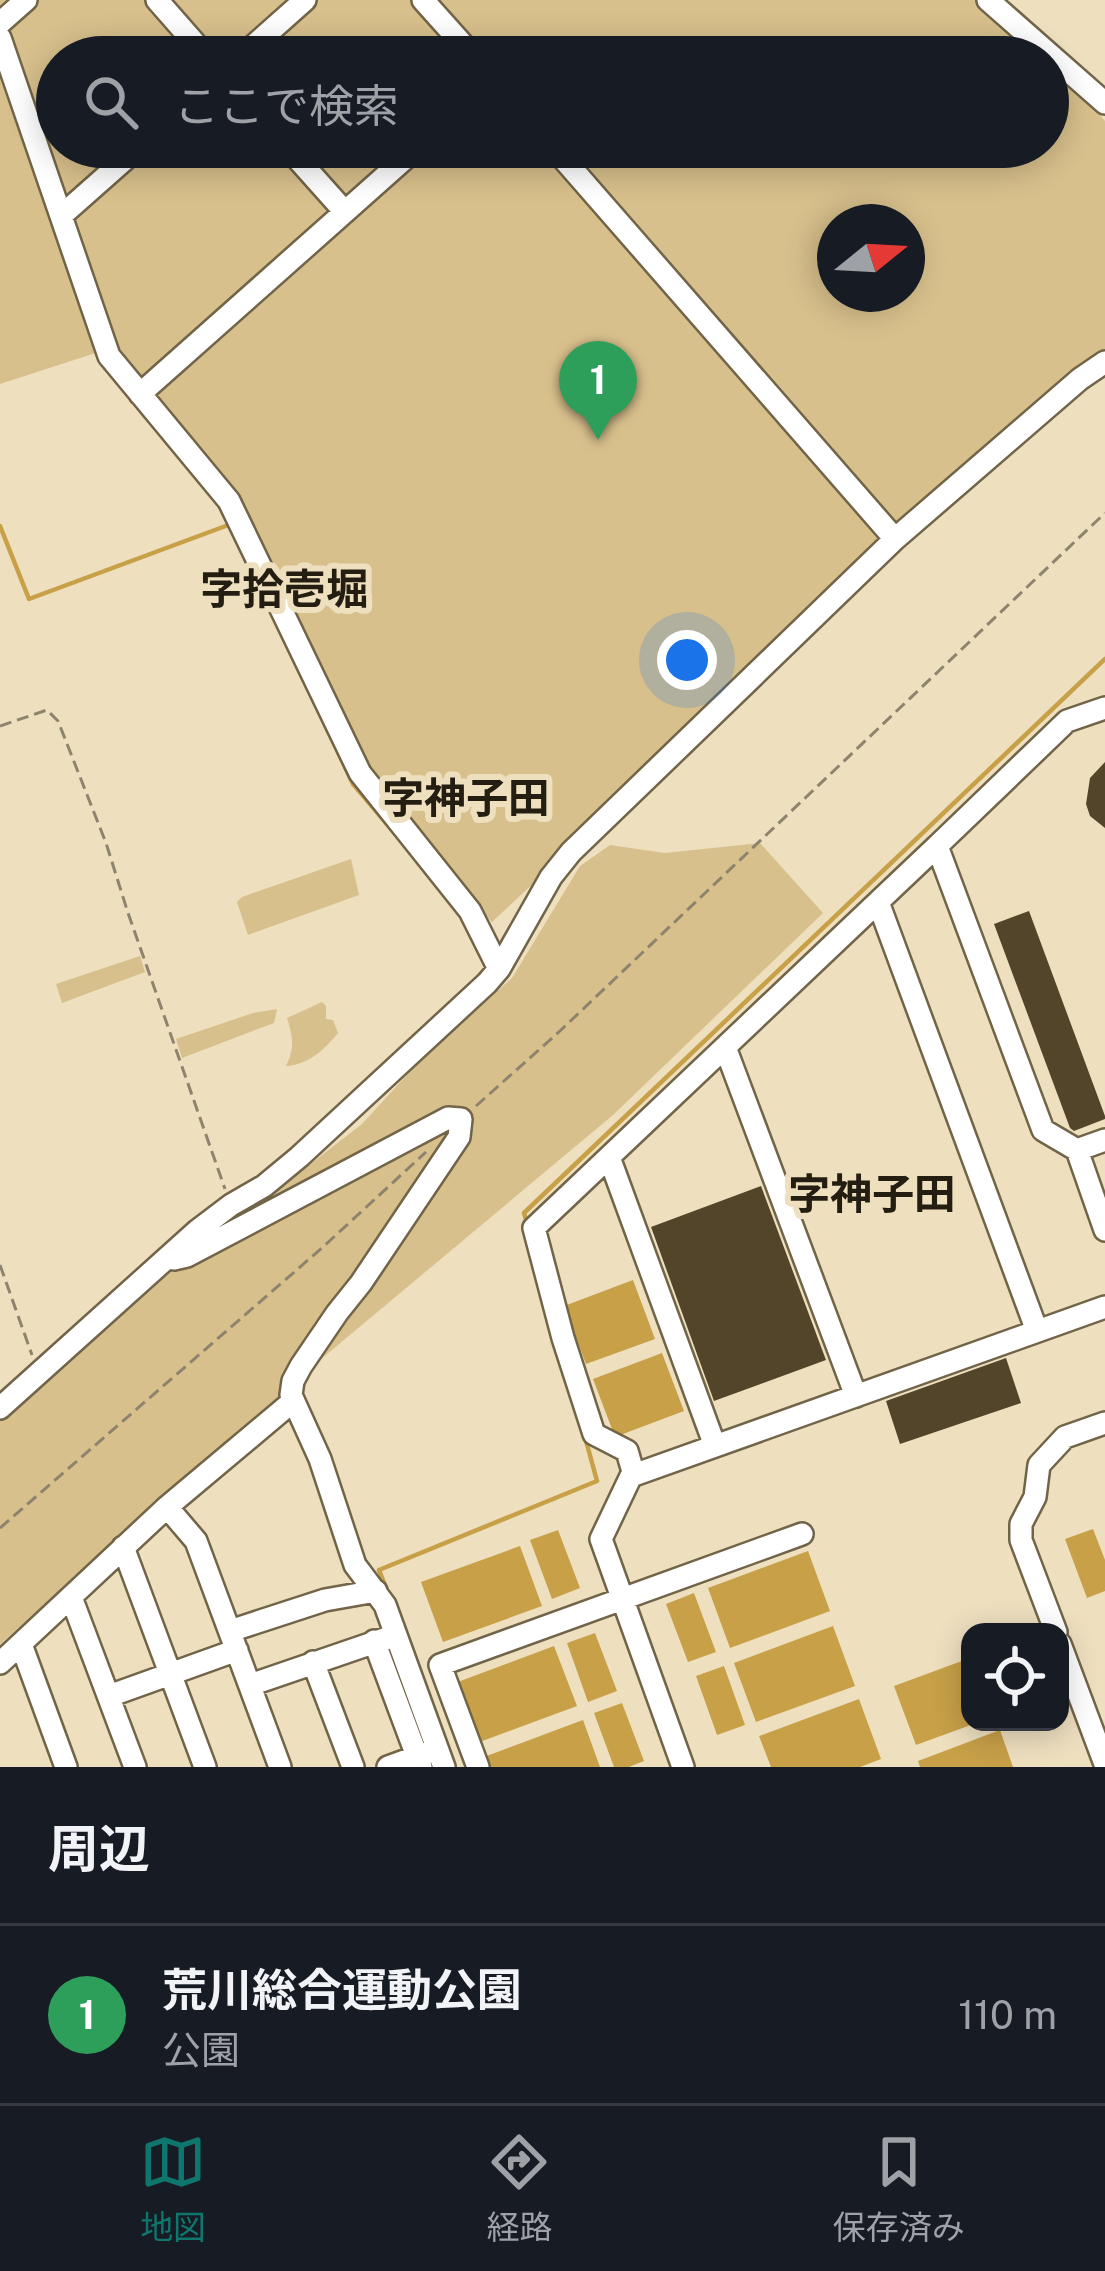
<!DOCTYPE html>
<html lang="ja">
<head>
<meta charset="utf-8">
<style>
	:root { --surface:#171b24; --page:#20242c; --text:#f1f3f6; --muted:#9ea1a6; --line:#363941; --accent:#0f766e }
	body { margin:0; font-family:"Public Sans","Noto Sans JP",sans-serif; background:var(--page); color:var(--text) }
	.controls { position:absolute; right:36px; bottom:36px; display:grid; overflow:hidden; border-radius:24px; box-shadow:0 6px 30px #0003 }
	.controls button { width:108px; height:108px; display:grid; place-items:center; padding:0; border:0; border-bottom:3px solid var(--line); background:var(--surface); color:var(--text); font:60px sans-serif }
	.compass { position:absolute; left:817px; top:204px; width:108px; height:108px; border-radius:50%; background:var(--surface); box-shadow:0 6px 30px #0003; rotate:72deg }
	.you { position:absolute; left:687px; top:660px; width:42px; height:42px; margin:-30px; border:9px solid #fff; border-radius:50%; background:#1a73e8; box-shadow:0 0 0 18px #1a73e833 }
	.badge { display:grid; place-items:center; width:78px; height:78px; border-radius:50%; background:var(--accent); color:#fff; font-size:39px; font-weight:700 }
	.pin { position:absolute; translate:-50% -99px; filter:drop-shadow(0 3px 6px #0008) }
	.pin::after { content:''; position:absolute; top:63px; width:42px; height:36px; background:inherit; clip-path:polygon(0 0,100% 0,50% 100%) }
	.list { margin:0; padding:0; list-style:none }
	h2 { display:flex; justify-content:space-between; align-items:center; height:156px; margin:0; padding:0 48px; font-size:51px }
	h2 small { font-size:39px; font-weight:400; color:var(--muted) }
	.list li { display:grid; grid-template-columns:78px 1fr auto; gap:36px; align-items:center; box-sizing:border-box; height:180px; padding:0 48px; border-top:3px solid var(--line) }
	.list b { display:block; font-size:45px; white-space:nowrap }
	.list p { margin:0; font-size:39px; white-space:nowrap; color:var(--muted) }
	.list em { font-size:39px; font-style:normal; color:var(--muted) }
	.icon { flex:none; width:66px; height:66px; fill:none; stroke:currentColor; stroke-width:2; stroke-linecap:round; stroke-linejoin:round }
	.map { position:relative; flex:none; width:1105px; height:1767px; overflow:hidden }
	.search { position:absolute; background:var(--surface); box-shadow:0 6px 30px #0003; left:36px; right:36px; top:36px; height:132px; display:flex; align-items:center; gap:30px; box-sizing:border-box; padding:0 42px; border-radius:66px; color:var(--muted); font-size:45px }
	.sheet { height:336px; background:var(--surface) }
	nav { display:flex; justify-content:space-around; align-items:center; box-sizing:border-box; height:168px; border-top:3px solid var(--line); background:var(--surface); font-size:33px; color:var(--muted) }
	nav a { display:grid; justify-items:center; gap:6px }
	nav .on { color:var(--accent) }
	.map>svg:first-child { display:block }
	.green { fill:#d8c08c; fill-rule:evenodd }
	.water { fill:#c7a048 }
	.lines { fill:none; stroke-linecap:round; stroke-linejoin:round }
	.stream { stroke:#c7a048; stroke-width:4.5 }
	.building { fill:#52452a }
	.minor-casing { stroke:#716448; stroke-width:26 }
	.path { stroke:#8e836d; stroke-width:3; stroke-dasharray:12 6; stroke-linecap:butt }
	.minor { stroke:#fff; stroke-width:21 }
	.labels { text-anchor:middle; stroke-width:12; stroke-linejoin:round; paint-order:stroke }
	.neighbourhood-label { font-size:42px; font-weight:bold; fill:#231d12; stroke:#eedfbf }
</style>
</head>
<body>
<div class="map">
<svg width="1105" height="1767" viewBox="0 0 1105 1767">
	<rect width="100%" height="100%" fill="#eedfbf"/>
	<path class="green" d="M0 0H980L1043 57H57V147H1048V62L1076 87 1105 121V352L492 922 396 814 356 759 233 496 108 349 0 384ZM835 222H907V294H835Z
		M760 843 823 913 613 1115 326 1355 0 1644V1421L150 1288 362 1124 427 1053 512 978 580 866 610 845 665 853Z
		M351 859 359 895 248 935 237 902 242 897Z
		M140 956 145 972 62 1003 56 984Z
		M322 1002 326 1006V1019L333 1020 338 1033C324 1050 308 1065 286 1066 295 1048 293 1037 287 1018Z
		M277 1009 274 1023 182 1058 176 1039 253 1013Z"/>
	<path class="water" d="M633 1280 655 1339 586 1364 564 1306Z
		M662 1353 684 1411 615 1437 593 1379Z
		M1093 1529 1105 1560V1591L1087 1598 1065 1539Z
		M558 1530 580 1588 552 1599 530 1540Z
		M520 1546 542 1606 443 1642 421 1582Z
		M808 1551 830 1611 730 1648 708 1588Z
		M694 1593 716 1652 688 1662 666 1604Z
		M833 1626 855 1686 756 1722 734 1663Z
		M595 1633 617 1691 588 1702 567 1643Z
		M554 1646 577 1706 477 1743 455 1683Z
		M970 1658V1722H979L916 1745 894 1686Z
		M724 1666 745 1725 717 1735 696 1676Z
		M859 1699 881 1759 860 1767H771L759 1736Z
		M622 1703 644 1761 629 1767H614L594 1713Z
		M583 1720 600 1767H487L484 1757Z
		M1000 1730 1013 1767H920L918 1761Z"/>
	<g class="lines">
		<path class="stream" d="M0 526 29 599 231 524
			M315 703 353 784 404 844
			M527 1223 524 1213 1105 659
			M388 1593 379 1570 597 1481 585 1437"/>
	</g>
	<path class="building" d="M1105 762V828L1090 816 1086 804 1090 778Z
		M1029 911 1105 1116V1119L1074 1131 1070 1128 994 924Z
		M761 1186 826 1360 714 1401 651 1227Z
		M1006 1358 1021 1403 900 1444 886 1401Z"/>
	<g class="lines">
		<defs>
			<path id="minor" d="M157 0 207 57
				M423 0 474 57
				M988 0 1105 103
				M0 23 26 0
				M0 38 109 356 229 501 360 773 470 911 499 969
				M241 57 305 0
				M287 147 345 212
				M553 147 895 539
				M61 216 139 147
				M140 394 418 147
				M1105 708 1067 721 937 846 1043 1130 1077 1150 1105 1230
				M878 902 1037 1331
				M725 1047 856 1396
				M1077 1150 1105 1140
				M609 1157 715 1446
				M174 1259 187 1256 448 1118 461 1119 459 1137 361 1283 337 1313 301 1366 293 1381 291 1395 320 1459 355 1565 385 1605 444 1767
				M0 1408 198 1230 231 1205 264 1186 299 1157 487 983 499 969 551 877 571 852 895 539 1080 379 1105 362
				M634 1475 627 1451 594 1434 563 1338 534 1228 937 846
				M167 1507 196 1541 280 1767
				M123 1547 205 1767
				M71 1597 135 1767
				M230 1631 325 1600 376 1591
				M1056 1632 1021 1540V1524L1035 1497 1039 1465 1065 1437 1105 1423
				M374 1641 421 1767
				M21 1644 66 1767
				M1060 1644 1105 1764
				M313 1662 353 1767
				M0 1663 167 1507 292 1402
				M250 1685 396 1635
				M109 1696 237 1650
				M388 1767 426 1753
				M478 1767 440 1665 802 1534
				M683 1767 601 1539 631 1476 1105 1307"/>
		</defs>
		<use href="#minor" class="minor-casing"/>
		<path class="path" d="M0 726 47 710 58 721 106 843 128 913 225 1189
			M476 1106 561 1030 1105 513
			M0 1265 32 1355
			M0 1528 323 1247 426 1152"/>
		<use href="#minor" class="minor"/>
	</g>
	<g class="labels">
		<g class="neighbourhood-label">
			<text x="284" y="604">字拾壱堀</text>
			<text x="466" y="813">字神子田</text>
			<text x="872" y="1209">字神子田</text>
		</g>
	</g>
</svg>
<div class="controls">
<button><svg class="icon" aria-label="locate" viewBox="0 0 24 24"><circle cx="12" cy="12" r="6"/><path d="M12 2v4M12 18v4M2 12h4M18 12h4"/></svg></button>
</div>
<svg class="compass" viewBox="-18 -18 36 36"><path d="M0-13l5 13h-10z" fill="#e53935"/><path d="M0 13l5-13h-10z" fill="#9ea1a6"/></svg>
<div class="you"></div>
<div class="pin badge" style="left:598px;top:440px;background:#2e9e5b">1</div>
<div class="search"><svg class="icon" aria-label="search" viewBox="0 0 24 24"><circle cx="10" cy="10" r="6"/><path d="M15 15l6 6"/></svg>ここで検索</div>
</div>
<section class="sheet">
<h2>周辺<small></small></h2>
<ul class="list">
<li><span class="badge" style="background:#2e9e5b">1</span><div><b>荒川総合運動公園</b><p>公園</p></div><em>110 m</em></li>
</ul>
</section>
<nav>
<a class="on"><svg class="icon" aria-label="map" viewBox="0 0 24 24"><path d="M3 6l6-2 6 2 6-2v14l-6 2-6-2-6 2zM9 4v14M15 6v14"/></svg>地図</a>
<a><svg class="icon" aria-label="directions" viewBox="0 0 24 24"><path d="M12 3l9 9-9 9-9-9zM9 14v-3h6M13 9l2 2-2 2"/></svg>経路</a>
<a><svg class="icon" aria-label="saved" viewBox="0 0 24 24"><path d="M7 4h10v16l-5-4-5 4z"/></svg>保存済み</a>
</nav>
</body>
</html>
